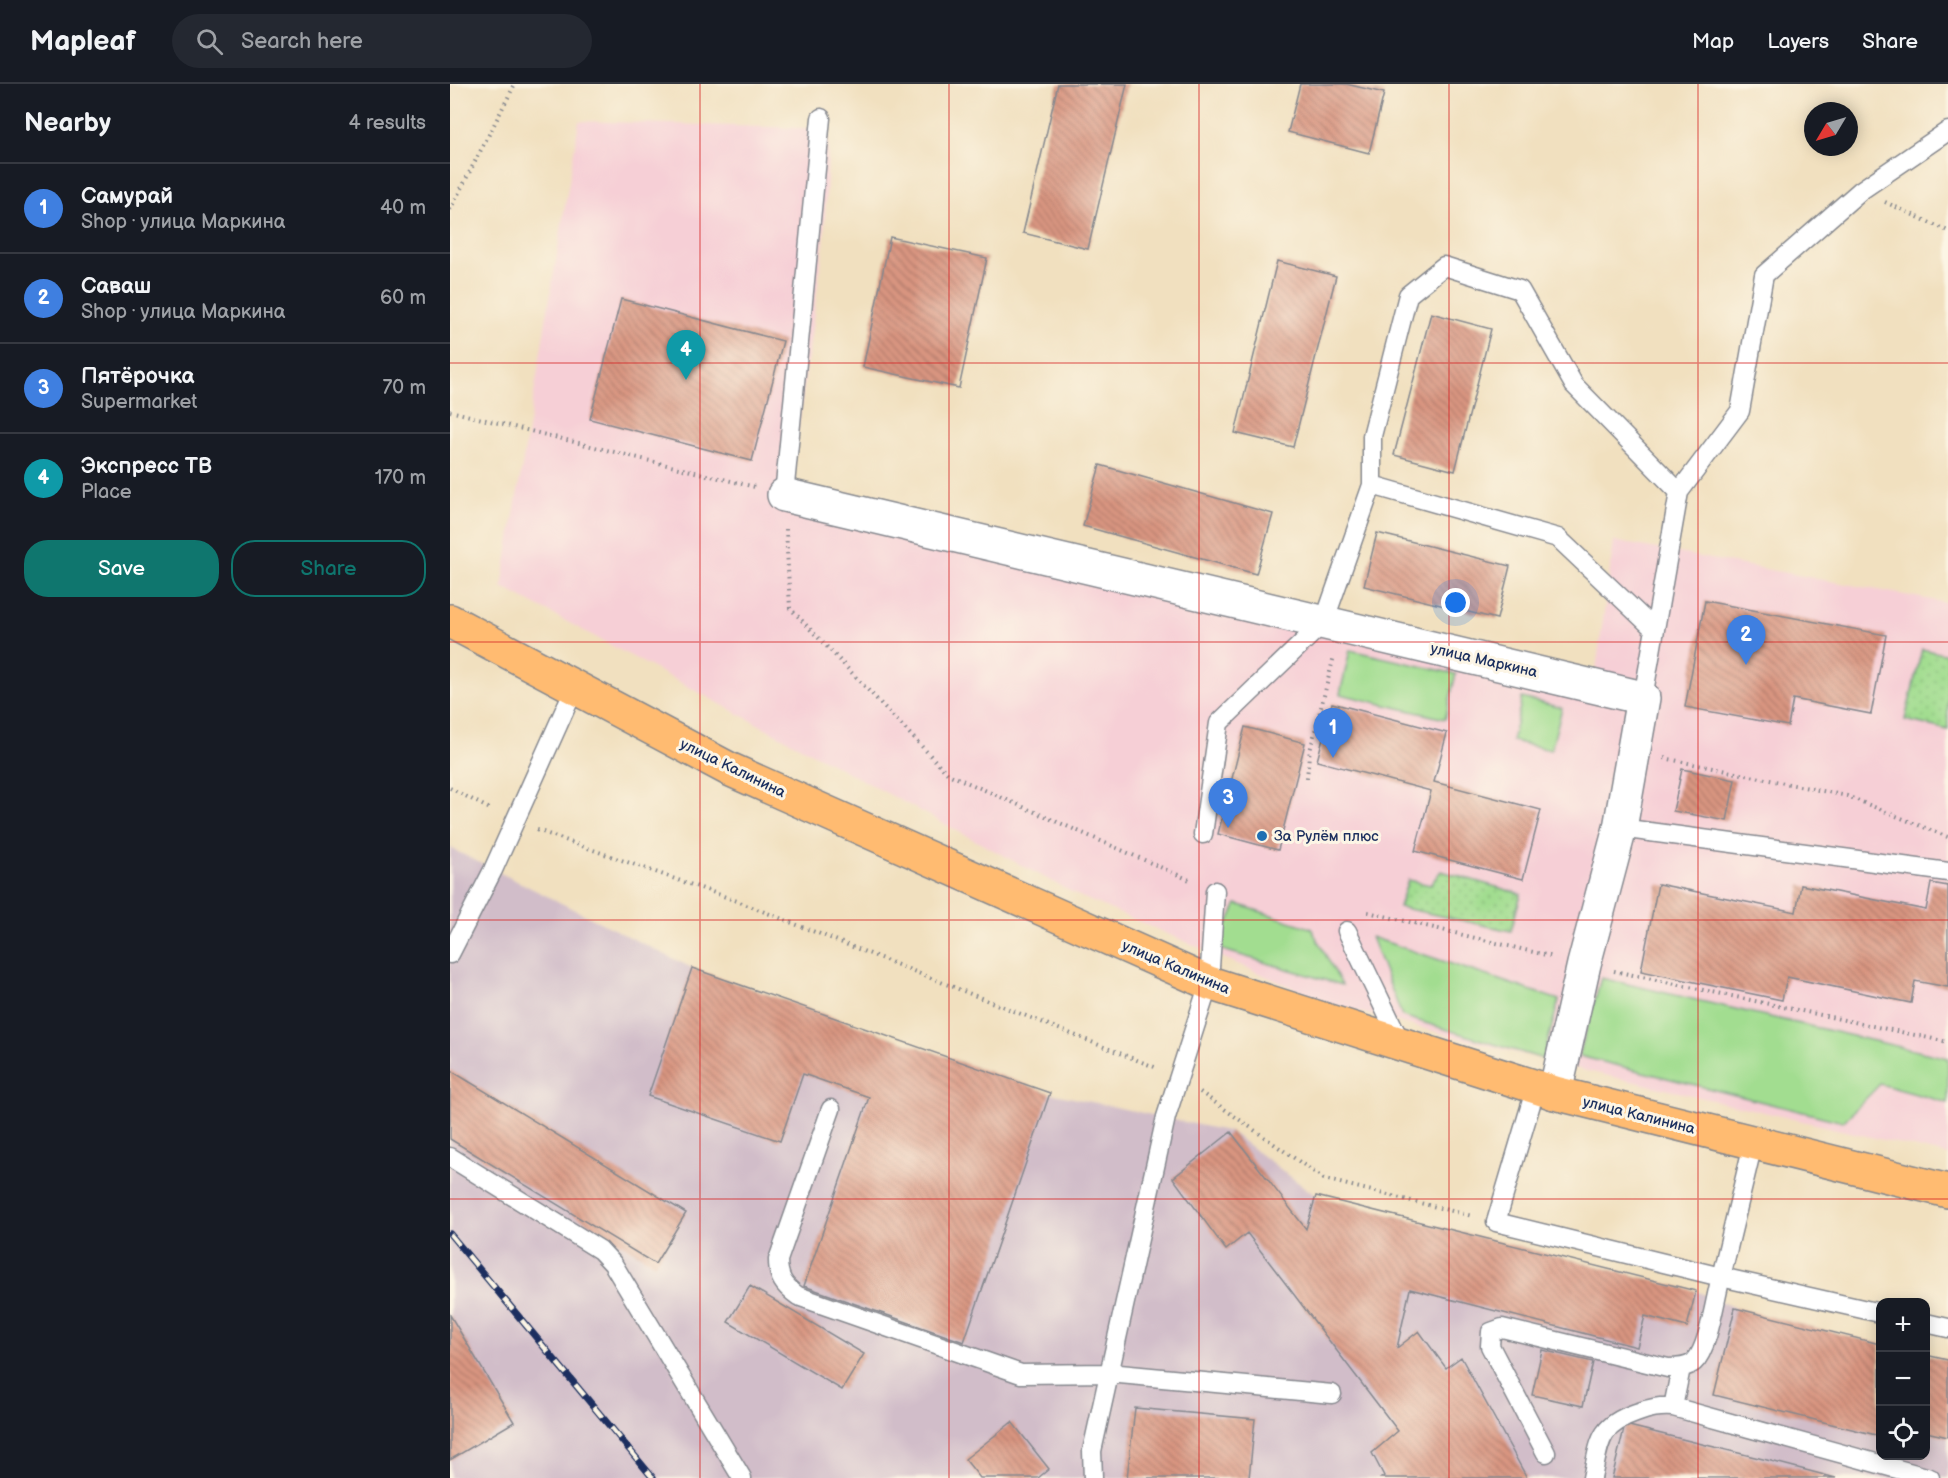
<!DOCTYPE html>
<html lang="en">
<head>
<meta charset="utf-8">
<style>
	:root { --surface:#171b24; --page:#242831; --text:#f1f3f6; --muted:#9ea1a6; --line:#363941; --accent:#0f766e }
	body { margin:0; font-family:"Balsamiq Sans",sans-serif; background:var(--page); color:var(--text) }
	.controls { position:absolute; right:18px; bottom:18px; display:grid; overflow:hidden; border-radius:12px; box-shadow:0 3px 15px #0003 }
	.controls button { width:54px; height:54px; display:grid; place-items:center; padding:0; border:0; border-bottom:2px solid var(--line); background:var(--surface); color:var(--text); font:30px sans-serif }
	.compass { position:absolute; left:1354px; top:18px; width:54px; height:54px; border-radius:50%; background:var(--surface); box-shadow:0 3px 15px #0003; rotate:232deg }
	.you { position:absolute; left:1006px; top:519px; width:21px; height:21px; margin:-15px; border:4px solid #fff; border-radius:50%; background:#1a73e8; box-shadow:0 0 0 9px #1a73e833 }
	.badge { display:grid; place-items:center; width:39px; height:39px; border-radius:50%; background:var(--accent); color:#fff; font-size:20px; font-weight:700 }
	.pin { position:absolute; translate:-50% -50px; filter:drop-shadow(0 2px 3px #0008) }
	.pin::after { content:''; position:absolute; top:32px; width:21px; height:18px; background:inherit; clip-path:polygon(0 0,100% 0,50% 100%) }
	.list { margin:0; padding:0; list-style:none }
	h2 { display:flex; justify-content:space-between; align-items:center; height:78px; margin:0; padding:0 24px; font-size:26px }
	h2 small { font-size:20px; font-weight:400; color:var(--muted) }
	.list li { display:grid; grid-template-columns:39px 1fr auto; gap:18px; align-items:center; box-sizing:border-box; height:90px; padding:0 24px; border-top:2px solid var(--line) }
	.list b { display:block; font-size:22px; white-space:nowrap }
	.list p { margin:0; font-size:20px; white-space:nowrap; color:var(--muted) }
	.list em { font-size:20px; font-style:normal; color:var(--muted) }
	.actions { display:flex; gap:12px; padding:18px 24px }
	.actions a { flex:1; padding:14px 0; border:2px solid var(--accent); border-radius:24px; text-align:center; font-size:21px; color:var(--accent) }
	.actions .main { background:var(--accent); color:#fff }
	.icon { flex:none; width:33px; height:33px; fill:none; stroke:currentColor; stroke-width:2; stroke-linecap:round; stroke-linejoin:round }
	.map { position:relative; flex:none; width:1498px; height:1394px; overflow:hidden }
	header { display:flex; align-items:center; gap:36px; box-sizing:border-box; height:84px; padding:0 30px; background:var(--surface); border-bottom:2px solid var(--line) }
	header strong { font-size:28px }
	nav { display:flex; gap:33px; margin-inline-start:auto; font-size:21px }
	.search { width:420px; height:54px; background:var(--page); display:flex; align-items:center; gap:15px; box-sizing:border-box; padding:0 21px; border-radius:33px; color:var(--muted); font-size:22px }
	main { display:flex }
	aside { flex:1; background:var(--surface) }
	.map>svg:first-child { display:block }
	.built { fill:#f6cfd6 }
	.industrial { fill:#d1bdc9 }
	.green { fill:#a2dd90; stroke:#5e8677; stroke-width:1.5 }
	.park { fill:url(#park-dots); stroke:#5e8677; stroke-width:1.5 }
	.building { fill:url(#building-back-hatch) }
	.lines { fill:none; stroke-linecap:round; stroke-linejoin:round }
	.service-casing { stroke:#86888e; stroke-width:21 }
	.minor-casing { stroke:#86888e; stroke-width:36 }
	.primary-casing { stroke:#86888e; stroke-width:36 }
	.path { stroke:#86888e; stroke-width:4; stroke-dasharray:1.5 4.5; stroke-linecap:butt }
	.service { stroke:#fff; stroke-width:18 }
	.minor { stroke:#fff; stroke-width:33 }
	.primary { stroke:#ffbb71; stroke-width:33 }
	.rail-casing { stroke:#1b2f5e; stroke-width:7 }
	.rail { stroke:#fcf5e5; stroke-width:4.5; stroke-dasharray:14; stroke-linecap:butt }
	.grid { fill:none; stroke:#d62828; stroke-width:1.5; stroke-opacity:0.55 }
	.poi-dot { fill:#1f6fb2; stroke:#fcf5e5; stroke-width:2 }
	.labels { text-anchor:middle; stroke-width:6; stroke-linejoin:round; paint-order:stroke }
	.street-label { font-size:15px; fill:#1b2f5e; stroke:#fcf5e5 }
	.poi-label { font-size:15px; fill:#1b2f5e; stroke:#fcf5e5; text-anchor:start }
</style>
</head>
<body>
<header>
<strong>Mapleaf</strong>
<div class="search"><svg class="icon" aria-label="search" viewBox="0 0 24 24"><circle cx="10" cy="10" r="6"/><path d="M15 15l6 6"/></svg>Search here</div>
<nav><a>Map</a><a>Layers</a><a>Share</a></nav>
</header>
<main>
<aside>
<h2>Nearby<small>4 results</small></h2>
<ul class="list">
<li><span class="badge" style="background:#3f7fe0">1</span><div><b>Самурай</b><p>Shop · улица Маркина</p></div><em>40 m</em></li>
<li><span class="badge" style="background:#3f7fe0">2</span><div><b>Саваш</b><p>Shop · улица Маркина</p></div><em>60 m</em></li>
<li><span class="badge" style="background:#3f7fe0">3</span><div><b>Пятёрочка</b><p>Supermarket</p></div><em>70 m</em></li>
<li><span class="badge" style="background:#0f9aa8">4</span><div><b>Экспресс ТВ</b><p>Place</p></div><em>170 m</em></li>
</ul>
<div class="actions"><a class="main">Save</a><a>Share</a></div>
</aside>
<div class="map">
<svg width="1498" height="1394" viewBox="0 0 1498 1394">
	<defs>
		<pattern id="park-dots" width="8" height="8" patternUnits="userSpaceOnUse" patternTransform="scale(1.5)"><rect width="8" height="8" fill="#a2dd90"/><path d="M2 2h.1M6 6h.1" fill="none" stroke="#8bbe7f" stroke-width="1.8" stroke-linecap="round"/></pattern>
		<pattern id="building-back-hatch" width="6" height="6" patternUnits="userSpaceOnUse" patternTransform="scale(1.5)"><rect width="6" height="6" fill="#d99580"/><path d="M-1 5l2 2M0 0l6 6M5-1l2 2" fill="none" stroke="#af7a6c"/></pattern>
	</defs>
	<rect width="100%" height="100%" fill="#fcf5e5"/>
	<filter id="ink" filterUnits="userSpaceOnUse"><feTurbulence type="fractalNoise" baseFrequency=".0167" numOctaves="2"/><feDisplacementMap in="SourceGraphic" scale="12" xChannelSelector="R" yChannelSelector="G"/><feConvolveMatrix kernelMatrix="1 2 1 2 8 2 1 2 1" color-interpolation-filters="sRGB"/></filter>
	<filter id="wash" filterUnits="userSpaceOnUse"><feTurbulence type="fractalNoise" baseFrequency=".008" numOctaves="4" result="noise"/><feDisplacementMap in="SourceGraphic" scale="24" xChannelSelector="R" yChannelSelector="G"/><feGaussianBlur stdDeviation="1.35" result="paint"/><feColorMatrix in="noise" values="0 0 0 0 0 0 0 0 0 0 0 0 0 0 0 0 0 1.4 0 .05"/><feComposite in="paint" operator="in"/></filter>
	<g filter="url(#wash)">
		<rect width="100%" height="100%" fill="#f1e0bf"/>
		<path class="built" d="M129 37 379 45 374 157 340 404 1145 592 1164 457 1498 519V1071L1129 985 883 921 629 812 52 503Z"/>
		<path class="industrial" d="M0 764 242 884 600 1009 781 1048 866 1112 1246 1207 1285 1224 1430 1260V1372H1476V1271L1498 1276V1394H0Z"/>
		<path class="green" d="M900 566 1006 590 995 635 890 610Z
			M1072 614 1112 624 1101 666 1062 657Z
			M787 820 861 844 892 901 766 864Z
			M921 853 1109 916 1093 975 952 932Z
			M1151 894 1498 974V1019L1430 1000 1393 1038 1129 972Z"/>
		<path class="park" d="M1472 565 1498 571V646L1455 636Z
			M991 787 1071 810 1061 847 949 823 958 796 980 801Z"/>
		<g id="blocks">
			<path class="building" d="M608 0H677L638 165 573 149Z
				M850 0H896L934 9 919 69 838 48Z
				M440 153 537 174 509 304 413 283Z
				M827 177 886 192 843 363 785 349Z
				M171 215 333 257 302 377 140 335Z
				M981 229 1041 245 1005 387 944 371Z
				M650 381 823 430 806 490 633 442Z
				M927 449 1060 482 1047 535 914 502Z
				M1255 517 1436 551 1421 630 1343 615 1338 642 1235 623Z
				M882 619 997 649 984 698 1091 726 1073 795 965 767 981 707 867 677Z
				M795 643 855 659 828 766 768 750Z
				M1232 685 1285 696 1277 737 1223 727Z
				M1481 799 1498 802V903L1465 897 1461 919 1337 893 1332 916 1191 887 1208 800 1346 828 1351 801 1476 826Z
				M242 884 600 1009 514 1258 354 1202 419 1013 353 990 330 1057 198 1012Z
				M0 986 236 1129 205 1180 0 1055Z
				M781 1048 856 1145 866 1112 1246 1207 1237 1243 1195 1232 1187 1263 960 1205 947 1264 969 1247 996 1284 1011 1273 1077 1394H931L934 1392 922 1369 948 1347 797 1149 776 1166 723 1094Z
				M300 1202 414 1270 392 1306 278 1238Z
				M1285 1224 1430 1260V1352L1264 1311Z
				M0 1231 64 1338 0 1376Z
				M1092 1266 1143 1278 1133 1322 1082 1311Z
				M1476 1271 1498 1276V1353L1476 1348Z
				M685 1324 805 1335 799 1394H677Z
				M562 1338 599 1385 588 1394H530L515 1375Z
				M1175 1341 1321 1377 1386 1394H1162Z"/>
		</g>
	</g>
	<g filter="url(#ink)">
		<use href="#blocks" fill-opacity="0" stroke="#86888e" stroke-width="1.5"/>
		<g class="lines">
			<defs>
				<path id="service" d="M334 411 371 34
					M1205 546 1108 454 922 401V352L958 211 994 182 1070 206 1124 301 1229 408
					M1193 614 1229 408 1290 327 1314 191 1410 107 1498 47
					M1170 744 1498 788
					M753 750 769 639 874 538 922 401
					M897 847 951 959
					M0 870 43 786 125 603
					M1086 1003 1046 1138 1271 1193C1265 1214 1259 1264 1244 1278 1237 1284 1227 1284 1218 1284L1052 1244 1041 1248 1040 1262 1096 1369
					M381 1025 328 1176C328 1194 334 1202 348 1212L571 1290 659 1289 882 1310
					M1303 1060 1271 1193 1430 1229
					M0 1073 150 1166 163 1180 292 1394
					M1476 1239 1498 1244
					M1223 1323 1231 1284
					M643 1394 642 1367 716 1033 759 899 765 807
					M1142 1394C1150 1358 1148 1342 1186 1329 1200 1324 1209 1322 1223 1323L1480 1394"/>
				<path id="minor" d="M334 411 1193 614 1170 744 1134 880 1105 1009"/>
				<path id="primary" d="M0 537 279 685 759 899 1105 1009 1498 1107"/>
			</defs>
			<use href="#service" class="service-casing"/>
			<use href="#minor" class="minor-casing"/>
			<use href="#primary" class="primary-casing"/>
			<path class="path" d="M1435 118 1498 147
				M0 126 65 0
				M0 327 305 403
				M336 445 340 524 498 690 742 797
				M1214 674 1397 712 1498 753
				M857 694 859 671 884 572
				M0 704 42 726
				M87 746 287 817 707 984
				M918 828 1104 873
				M1164 887 1498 958
				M750 1008 874 1095 1022 1132"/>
			<use href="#service" class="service"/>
			<use href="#minor" class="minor"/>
			<use href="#primary" class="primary"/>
			<defs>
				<path id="rail" d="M0 1150 203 1394"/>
			</defs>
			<use href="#rail" class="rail-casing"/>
			<use href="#rail" class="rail"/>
		</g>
	</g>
	<path class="grid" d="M250 0V1394M499 0V1394M749 0V1394M999 0V1394M1248 0V1394M0 279H1498M0 558H1498M0 836H1498M0 1115H1498"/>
	<circle class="poi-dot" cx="812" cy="752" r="6"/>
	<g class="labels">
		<g class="street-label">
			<text transform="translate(1034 576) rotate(13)" y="5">улица Маркина</text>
			<text transform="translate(283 684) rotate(26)" y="5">улица Калинина</text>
			<text transform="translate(726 883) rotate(23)" y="5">улица Калинина</text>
			<text transform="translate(1189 1031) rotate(14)" y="5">улица Калинина</text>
		</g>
		<g class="poi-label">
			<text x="824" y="757">За Рулём плюс</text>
		</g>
	</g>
</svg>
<div class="controls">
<button>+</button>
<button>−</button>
<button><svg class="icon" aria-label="locate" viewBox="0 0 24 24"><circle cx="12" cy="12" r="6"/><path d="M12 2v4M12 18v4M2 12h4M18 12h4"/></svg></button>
</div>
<svg class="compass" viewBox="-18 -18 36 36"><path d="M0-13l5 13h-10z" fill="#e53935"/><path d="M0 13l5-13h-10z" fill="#9ea1a6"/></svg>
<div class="you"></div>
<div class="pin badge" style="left:883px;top:674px;background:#3f7fe0">1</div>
<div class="pin badge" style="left:1296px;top:581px;background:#3f7fe0">2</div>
<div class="pin badge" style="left:778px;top:744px;background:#3f7fe0">3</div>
<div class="pin badge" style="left:236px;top:296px;background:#0f9aa8">4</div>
</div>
</main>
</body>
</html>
